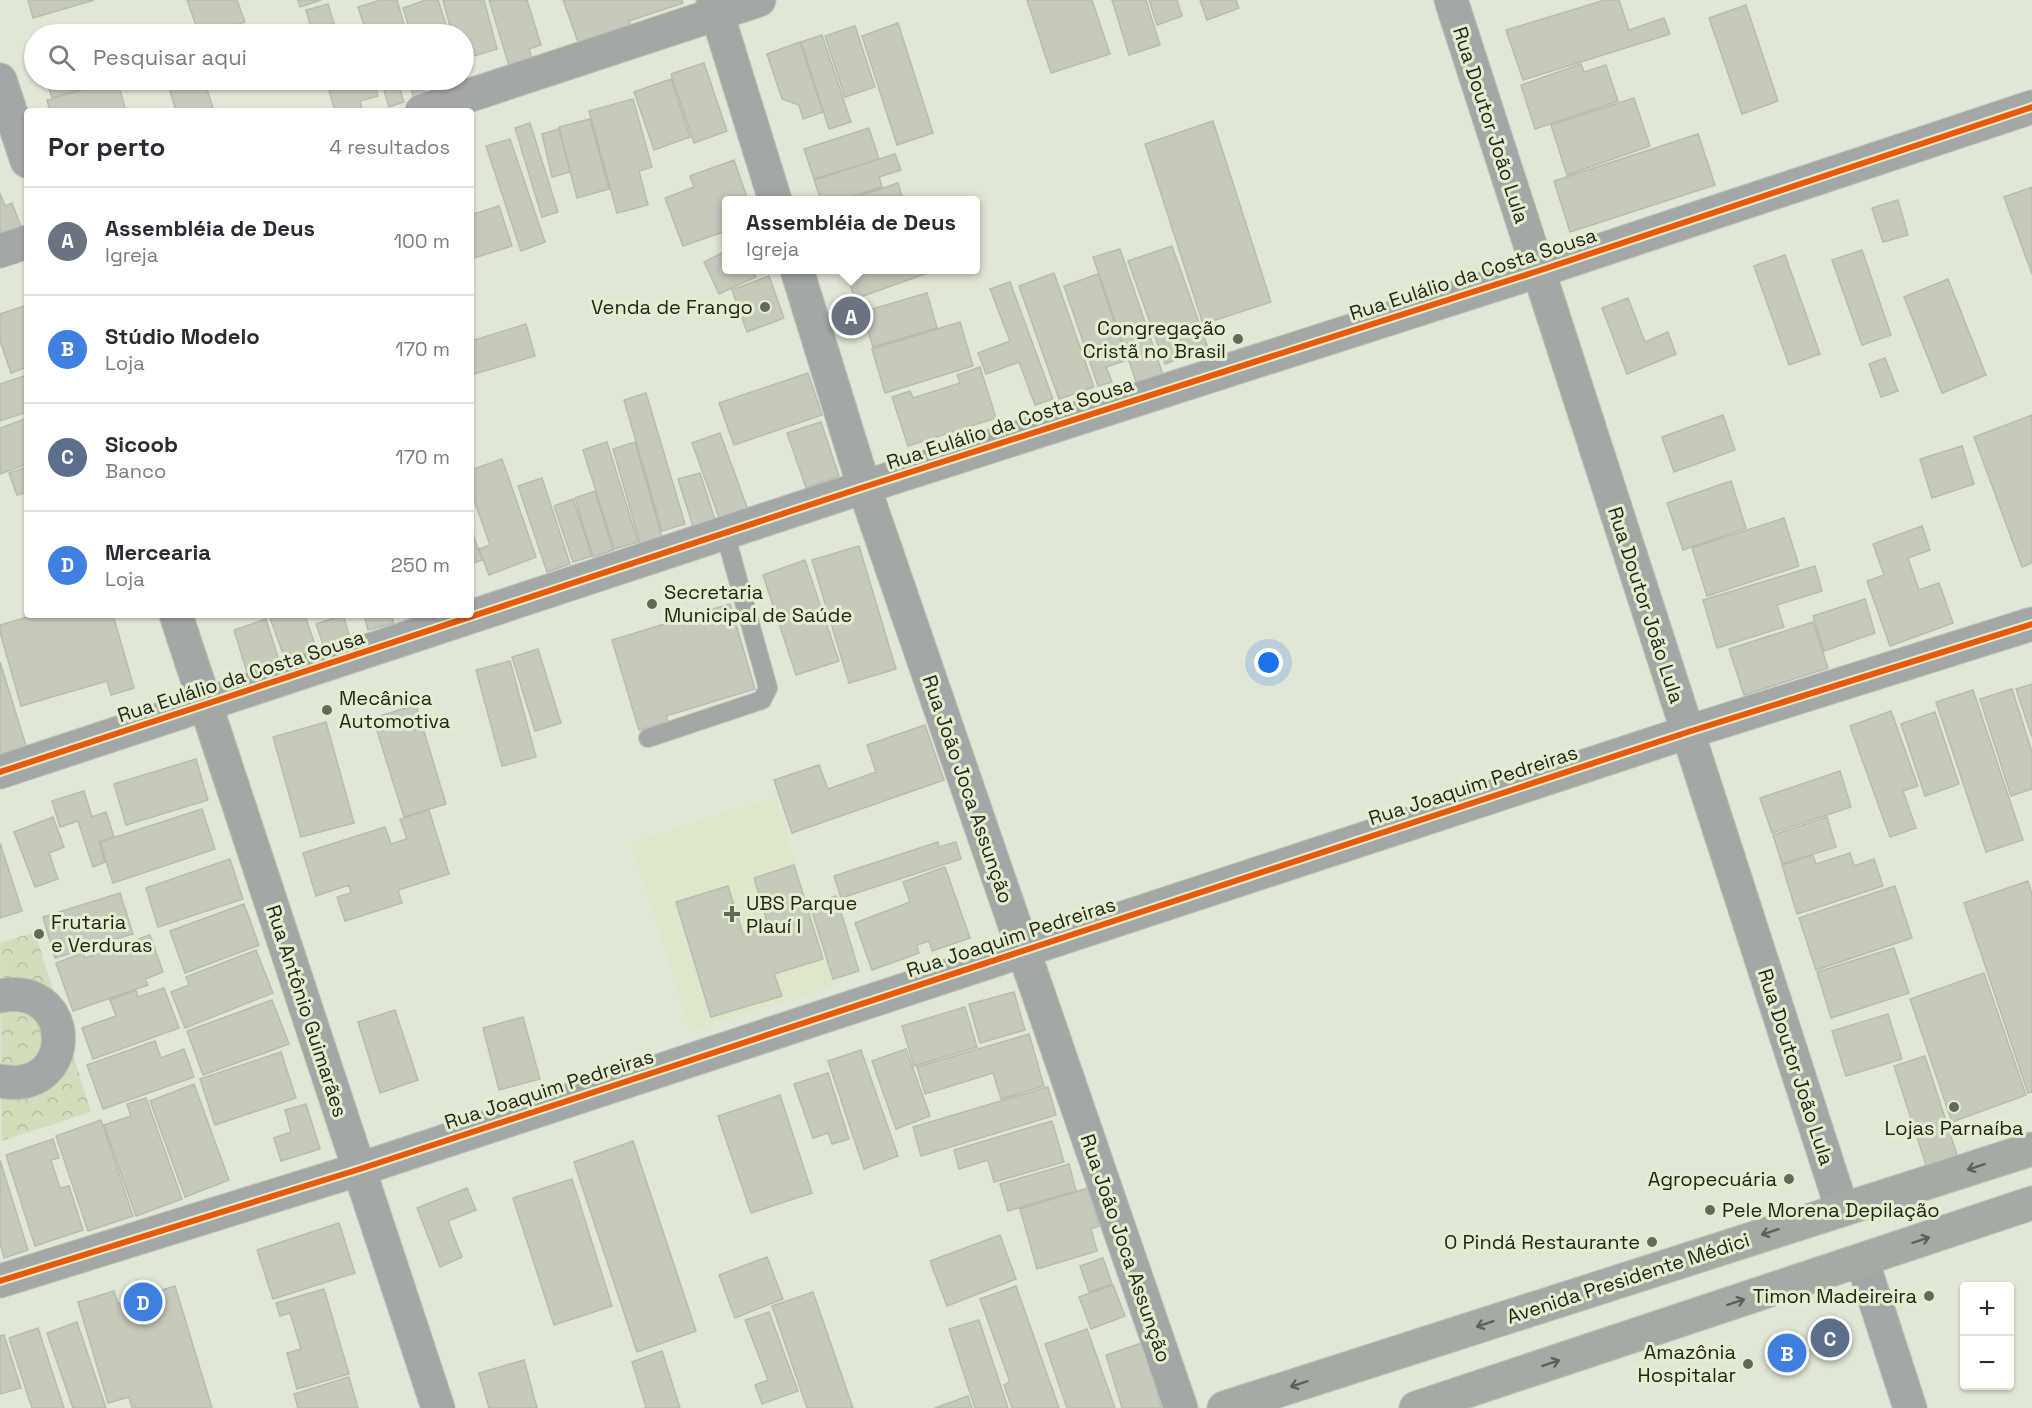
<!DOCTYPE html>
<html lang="pt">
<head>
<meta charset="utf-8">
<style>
	:root { --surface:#fff; --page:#f7f7f7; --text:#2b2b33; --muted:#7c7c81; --line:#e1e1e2; --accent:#64685b }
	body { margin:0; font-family:"Space Grotesk",sans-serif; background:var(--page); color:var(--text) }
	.controls { position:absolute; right:18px; bottom:18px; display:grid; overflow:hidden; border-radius:6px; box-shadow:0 2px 4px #0004 }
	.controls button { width:54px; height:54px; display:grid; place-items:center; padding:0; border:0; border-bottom:2px solid var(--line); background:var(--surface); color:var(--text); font:30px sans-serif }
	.you { position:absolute; left:1269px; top:663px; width:21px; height:21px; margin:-15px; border:4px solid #fff; border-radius:50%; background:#1a73e8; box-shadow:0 0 0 9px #1a73e833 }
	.badge { display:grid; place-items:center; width:39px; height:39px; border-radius:50%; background:var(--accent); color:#fff; font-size:20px; font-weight:700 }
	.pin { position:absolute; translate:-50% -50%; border:3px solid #fff; box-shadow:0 2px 6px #0006 }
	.popup { position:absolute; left:722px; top:196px; width:258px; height:78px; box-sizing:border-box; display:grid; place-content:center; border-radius:6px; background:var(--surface); filter:drop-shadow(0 2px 4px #0005); font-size:20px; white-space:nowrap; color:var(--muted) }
	.popup b { font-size:22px; color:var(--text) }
	.popup::after { content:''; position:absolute; left:50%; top:100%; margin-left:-12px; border:12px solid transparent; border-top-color:var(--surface) }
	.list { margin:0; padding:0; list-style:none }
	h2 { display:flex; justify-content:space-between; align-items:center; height:78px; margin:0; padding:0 24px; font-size:26px }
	h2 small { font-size:20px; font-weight:400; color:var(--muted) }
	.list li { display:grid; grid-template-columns:39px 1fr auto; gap:18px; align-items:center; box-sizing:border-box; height:108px; padding:0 24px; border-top:2px solid var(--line) }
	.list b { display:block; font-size:22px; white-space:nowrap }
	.list p { margin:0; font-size:20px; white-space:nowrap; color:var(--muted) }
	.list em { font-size:20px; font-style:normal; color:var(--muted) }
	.icon { flex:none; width:33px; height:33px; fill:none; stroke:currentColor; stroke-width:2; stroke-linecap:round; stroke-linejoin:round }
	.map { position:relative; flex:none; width:2032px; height:1408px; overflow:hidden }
	.search { position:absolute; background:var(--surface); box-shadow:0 2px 4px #0004; left:24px; top:24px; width:450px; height:66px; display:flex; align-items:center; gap:15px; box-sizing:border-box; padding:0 21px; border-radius:33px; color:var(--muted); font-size:22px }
	.panel { position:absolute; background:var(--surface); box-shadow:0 2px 4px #0004; left:24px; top:108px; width:450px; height:510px; border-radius:6px }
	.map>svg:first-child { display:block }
	.built { fill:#dee7ca }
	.park { fill:url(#park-crowns) }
	.building { fill:#c6cabd; stroke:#b7bcae; stroke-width:1.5 }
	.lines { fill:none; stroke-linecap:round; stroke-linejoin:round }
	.service-casing { stroke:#bec2b6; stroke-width:20 }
	.minor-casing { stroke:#bec2b6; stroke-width:35 }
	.primary-casing { stroke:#bec2b6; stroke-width:35 }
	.service { stroke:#a3a7a6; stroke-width:18 }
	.minor { stroke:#a3a7a6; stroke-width:33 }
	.primary { stroke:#a5aba4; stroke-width:33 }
	.cycleway-casing { stroke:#e4eecf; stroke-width:10 }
	.cycleway { stroke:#e8590c; stroke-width:6 }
	.oneway { stroke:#5c6158 }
	.poi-dot { fill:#64685b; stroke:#e4eecf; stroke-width:2 }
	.labels { text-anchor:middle; stroke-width:6; stroke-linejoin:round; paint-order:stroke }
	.street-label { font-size:20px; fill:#212419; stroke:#e4eecf }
	.poi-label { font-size:20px; fill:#212419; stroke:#e4eecf; text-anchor:end }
</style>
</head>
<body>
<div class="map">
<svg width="2032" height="1408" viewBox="0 0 2032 1408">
	<defs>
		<pattern id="park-crowns" width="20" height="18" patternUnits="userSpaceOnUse" patternTransform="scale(1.5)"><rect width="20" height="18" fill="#d2ddbb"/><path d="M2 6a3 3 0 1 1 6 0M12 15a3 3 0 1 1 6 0" fill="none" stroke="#b4bea0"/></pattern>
	</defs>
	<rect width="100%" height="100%" fill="#e1e7d6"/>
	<path class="built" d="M775 797 834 986 690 1031 631 843Z"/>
	<path class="park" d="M35 932 91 1112 1 1141 0 943Z"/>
	<path class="building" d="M28 0H94L33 18Z
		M187 0H237L245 22 209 34H199Z
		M298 0H321L300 7Z
		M381 0H397L407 34H367L358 7Z
		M426 0H438L449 34H411L403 8Z
		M443 0H484L497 49 464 59V34H452Z
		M489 0H527L541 45 529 49 534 65 511 72Z
		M563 0H682L683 3 629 21 633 34 582 53Z
		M1027 0H1092L1110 54 1051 73Z
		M1112 0H1146L1160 45 1129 55Z
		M1149 0H1177L1182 16 1157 25Z
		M1200 0H1236L1239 8 1207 20Z
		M1605 0H1619L1629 30 1664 18 1670 34 1523 80 1506 30Z
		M328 4 337 34H313L306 10Z
		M1746 5 1778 101 1742 114 1709 18Z
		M898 23 933 133 897 145 862 36Z
		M855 26 875 87 845 97 825 36Z
		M822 35 851 122 829 129 801 42Z
		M800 42 823 112 803 119 799 105 782 99 767 54Z
		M704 63 727 131 694 143 671 74Z
		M1581 64 1584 72 1606 65 1618 101 1535 129 1521 85Z
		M671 79 690 137 654 150 634 92Z
		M46 80H111L52 98Z
		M117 80 126 111H50L47 100Z
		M173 80H204L214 111H176L167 81Z
		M326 80H373L378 96 360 101 362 110 335 111Z
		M381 80H421L426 98 415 101 408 81 398 84 404 102 389 107Z
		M1634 98 1650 146 1567 175 1551 125Z
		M633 99 652 167 639 171 648 205 617 213 589 111Z
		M590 119 609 189 577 198 559 127Z
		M1213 121 1271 302 1203 324 1145 144Z
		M530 123 558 212 542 217 515 128Z
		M869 128 879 159 814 179 804 149Z
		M559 129 570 172 552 177 542 134Z
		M1698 134 1715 185 1570 232 1554 181Z
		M510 139 545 242 521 251 486 146Z
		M895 154 901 170 879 177 882 187 840 200H821L814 180Z
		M734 160 748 200H726V231L683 246 665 198 694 187 690 176Z
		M898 183 902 196 891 199V200H847Z
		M2032 187V274L2004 197Z
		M0 193 5 206 12 203 23 232 0 241Z
		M1898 200 1908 235 1883 242 1872 208Z
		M471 206 474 214 499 206 512 246 471 259Z
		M1172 246 1208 348 1165 364 1128 261Z
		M1120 249 1164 378 1138 387 1093 257Z
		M1862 250 1891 335 1862 345 1832 260Z
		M726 251V270H752L756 277 719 294 704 262Z
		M1785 255 1820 354 1789 365 1754 266Z
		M845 270H936L855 299Z
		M1054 273 1094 387 1059 399 1019 286Z
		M1098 274 1127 360 1106 367 1112 382 1098 386 1064 286Z
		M769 276 784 318 747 332 732 290Z
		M1948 279 1986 375 1942 393 1904 297Z
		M1010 282 1053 399 1035 405 1019 362 986 374 978 353 1010 341 990 289Z
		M927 293 937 328 873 347 862 312Z
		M1628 298 1645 342 1668 332 1676 354 1627 374 1602 308Z
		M27 305V367L11 373 0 341V314Z
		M960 322 973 366 885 393 872 349Z
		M526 324 535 356 471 375V341Z
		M1885 358 1898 391 1881 397 1869 364Z
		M980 367 996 418 908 446 892 397 910 391 913 398 960 383 957 375Z
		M808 373 822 415 734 445 719 403Z
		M27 375V412L0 421V384Z
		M646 393 685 524 662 531 624 400Z
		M1723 415 1735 450 1674 472 1662 437Z
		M2032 415V563L2022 567 1974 437Z
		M27 418V464L0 474V428Z
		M821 422 839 476 806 488 787 433Z
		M720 433 749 513 721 523 692 443Z
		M607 442 638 542 614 549 583 450Z
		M635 442 662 537 640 543 613 449Z
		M1962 446 1974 484 1932 498 1920 459Z
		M502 459 536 557 489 575 479 549 490 545 471 491V470Z
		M27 467V492L17 495 9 473Z
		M700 473 717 526 695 533 678 479Z
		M542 478 570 564 547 572 518 486Z
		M1731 481 1746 528 1683 550 1667 503Z
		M595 491 613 550 593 557 575 498Z
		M573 499 592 556 573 562 554 506Z
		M1784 518 1799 566 1707 596 1692 548Z
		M1922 526 1930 550 1908 558 1919 590 1939 583 1953 623 1890 646 1867 581 1884 575 1873 544Z
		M471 528 482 560 471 564Z
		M859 546 896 669 849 683 812 560Z
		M805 560 839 661 796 675 763 575Z
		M1815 566 1822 591 1777 605 1784 627 1717 648 1703 600Z
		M1865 599 1875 633 1824 651 1813 616Z
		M730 604 755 689 666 716 668 722 639 730 612 640Z
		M34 615H113L134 688 111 695 107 681 21 706 0 632V625Z
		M269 615H305L317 651 286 662Z
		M343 615 350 638 324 647 316 624Z
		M364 615H391L394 623 368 630Z
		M266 619 279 661 247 672 234 630Z
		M1813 622 1828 668 1744 695 1729 649Z
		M538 649 561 723 535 731 512 657Z
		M510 661 536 757 502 766 476 670Z
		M0 662 27 749 0 757Z
		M2032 684V737L2016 689Z
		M2012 689 2032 752V789L2011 796 1980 699Z
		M1973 690 2023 840 1986 852 1936 702Z
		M416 705 446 804 404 817 373 718Z
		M1891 711 1918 786 1903 791 1916 828 1890 837 1850 726Z
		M1935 712 1959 784 1925 796 1901 724Z
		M326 722 354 823 301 837 273 737Z
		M925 725 944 780 792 833 774 780 819 765 828 789 876 772 867 745Z
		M196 759 208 800 126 825 114 784Z
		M1840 771 1851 807 1772 833 1760 798Z
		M84 791 92 817 106 812 114 837 99 842 105 862 93 867 78 821 60 827 52 801Z
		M202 809 215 849 113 883 100 842Z
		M429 810 449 874 398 890 402 903 345 921 337 897 351 893 349 885 316 896 303 853 385 827 391 844 407 839 400 819Z
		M53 817 64 847 49 853 58 879 35 887 14 832Z
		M1827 817 1836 847 1782 864 1773 835Z
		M938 842 939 847 956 842 961 859 841 898 834 876Z
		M0 843 22 911 0 918Z
		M1850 853 1854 866 1874 859 1883 886 1797 914 1782 865 1813 855 1816 864Z
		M230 859 243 899 158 927 146 888Z
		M794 865 823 959 774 974 782 996 711 1017 676 902 728 886 743 934 768 925 754 878Z
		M945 867 970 938 932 951 929 941 917 945 919 953 872 970 855 923 910 902 903 882Z
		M2028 881 2032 894V1092L2028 1093 1964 903Z
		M1895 886 1912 938 1816 970 1799 918Z
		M120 893 133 934 95 945 94 940 80 944 82 950 55 958 43 917Z
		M836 896 859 971 833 979 810 905Z
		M244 904 259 945 185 973 170 931Z
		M150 935 163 972 145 979 148 985 73 1011 56 963 83 953 85 958Z
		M1894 948 1909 993 1831 1018 1817 972Z
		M256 950 273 993 185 1028 171 992 189 985 186 977Z
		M1984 973 2026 1095 1952 1122 1910 999Z
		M164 988 179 1028 93 1059 82 1028 116 1016 110 1000 136 990 138 997Z
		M1014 992 1025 1030 980 1043 969 1004Z
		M272 1000 289 1044 203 1075 187 1031Z
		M965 1007 977 1047 914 1066 902 1026Z
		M395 1010 418 1080 380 1093 358 1022Z
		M1888 1014 1902 1059 1846 1076 1832 1031Z
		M523 1017 540 1079 499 1090 483 1028Z
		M1029 1034 1044 1086 1001 1099 993 1073 925 1094 917 1067Z
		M155 1041 161 1058 184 1049 194 1077 103 1109 87 1065Z
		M906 1049 930 1116 896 1129 872 1061Z
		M861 1050 898 1156 864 1169 828 1061Z
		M281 1052 296 1098 215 1125 200 1079Z
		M1925 1056 1958 1158 1927 1168 1894 1066Z
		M828 1073 849 1139 832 1144 828 1133 813 1138 794 1084Z
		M194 1084 229 1180 185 1197 150 1101Z
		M1048 1087 1056 1115 921 1156 913 1127Z
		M780 1095 812 1193 751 1213 718 1116Z
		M146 1098 182 1199 136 1216 104 1125 131 1116 127 1104Z
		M306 1104 320 1149 281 1161 274 1138 291 1132 285 1110Z
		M101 1120 133 1216 88 1231 56 1136Z
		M1052 1121 1064 1162 994 1182 988 1160 959 1169 954 1150Z
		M53 1139 59 1158 51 1160 60 1188 69 1186 83 1230 35 1246 6 1155Z
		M633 1141 696 1331 637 1352 574 1162Z
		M0 1160 28 1250 4 1258 0 1243Z
		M1069 1164 1076 1191 1008 1211 1000 1184Z
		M572 1179 612 1306 554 1325 513 1198Z
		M467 1188 476 1210 448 1221 462 1257 440 1267 417 1208Z
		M1088 1188 1099 1226 1091 1229 1097 1251 1037 1269 1020 1209Z
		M339 1223 355 1273 273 1299 257 1250Z
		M1000 1235 1016 1279 947 1306 930 1261Z
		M767 1257 783 1299 735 1318 719 1275Z
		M1103 1258 1112 1284 1089 1292 1080 1266Z
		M1113 1285 1125 1316 1091 1329 1079 1297Z
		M175 1286 212 1408H132L129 1397 108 1403 78 1302 114 1291 118 1304Z
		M1016 1286 1059 1408H1012L1004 1385 1010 1382 980 1299Z
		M324 1289 349 1374 297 1389 287 1353 301 1349 290 1313 280 1316 276 1303Z
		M813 1292 853 1408H807L772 1306Z
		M769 1312 798 1391 762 1404 755 1385 768 1380 745 1320Z
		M979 1320 1008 1408H975L949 1329Z
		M77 1322 106 1408H73L47 1333Z
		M38 1328 64 1408H32L9 1338Z
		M1087 1329 1115 1408H1067L1045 1344Z
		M4 1335 21 1388 0 1394V1336Z
		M1142 1343 1162 1408H1122L1106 1355Z
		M662 1351 680 1408H644L646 1407 632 1362Z
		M524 1360 537 1408H489L479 1373Z
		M349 1377 358 1408H298L294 1394Z
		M968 1396 972 1408H935Z"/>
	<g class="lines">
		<defs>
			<path id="service" d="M648 738 762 700 768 688 725 533"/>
			<path id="minor" d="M713 0 775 200
				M1451 0 1842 1209
				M0 80 27 161
				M422 111 759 0
				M0 251 27 242
				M797 270 864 487 1181 1408
				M176 615 438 1408
				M0 772 864 487 1538 271 2032 107
				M0 996C78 981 78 1096 0 1081
				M1862 1260 1910 1408
				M0 1281 360 1169 1688 732 2032 624"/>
			<path id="primary" d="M1224 1408 2032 1149
				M1416 1408 2032 1203"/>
		</defs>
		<use href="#service" class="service-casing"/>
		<use href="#minor" class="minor-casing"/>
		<use href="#primary" class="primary-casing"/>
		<use href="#service" class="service"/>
		<use href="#minor" class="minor"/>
		<use href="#primary" class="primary"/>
		<defs>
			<path id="cycleway" d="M0 772 864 487 1538 271 2032 107
				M0 1281 360 1169 1688 732 2032 624"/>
		</defs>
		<use href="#cycleway" class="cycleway-casing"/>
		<use href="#cycleway" class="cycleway"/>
	</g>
	<defs><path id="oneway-shaft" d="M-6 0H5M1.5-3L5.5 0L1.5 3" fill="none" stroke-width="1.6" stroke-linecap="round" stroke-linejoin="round" transform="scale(1.5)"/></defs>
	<g class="oneway">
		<use href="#oneway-shaft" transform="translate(1976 1167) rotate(162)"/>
		<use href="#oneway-shaft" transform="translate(1770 1232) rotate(162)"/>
		<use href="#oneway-shaft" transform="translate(1921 1240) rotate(-18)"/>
		<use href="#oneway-shaft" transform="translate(1736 1302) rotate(-18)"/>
		<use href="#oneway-shaft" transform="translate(1485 1324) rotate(162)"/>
		<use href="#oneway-shaft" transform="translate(1551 1363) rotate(-18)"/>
		<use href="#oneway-shaft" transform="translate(1299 1384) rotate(162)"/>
	</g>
	<g class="poi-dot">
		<circle cx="765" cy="307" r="6"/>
		<circle cx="1238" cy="339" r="6"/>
		<circle cx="652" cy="604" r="6"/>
		<circle cx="327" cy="710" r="6"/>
		<path d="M729 905h6v6h6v6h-6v6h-6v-6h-6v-6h6z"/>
		<circle cx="39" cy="934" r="6"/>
		<circle cx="1954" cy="1107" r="6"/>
		<circle cx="1789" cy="1179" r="6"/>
		<circle cx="1710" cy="1210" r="6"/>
		<circle cx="1652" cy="1242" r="6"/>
		<circle cx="1929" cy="1296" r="6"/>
		<circle cx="1748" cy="1364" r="6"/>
	</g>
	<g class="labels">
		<g class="street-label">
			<text transform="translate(1491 125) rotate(72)" y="7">Rua Doutor João Lula</text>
			<text transform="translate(1473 274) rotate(-18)" y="7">Rua Eulálio da Costa Sousa</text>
			<text transform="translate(1010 423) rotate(-18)" y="7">Rua Eulálio da Costa Sousa</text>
			<text transform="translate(1646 605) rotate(72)" y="7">Rua Doutor João Lula</text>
			<text transform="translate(241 676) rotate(-18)" y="7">Rua Eulálio da Costa Sousa</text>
			<text transform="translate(1473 785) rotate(-18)" y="7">Rua Joaquim Pedreiras</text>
			<text transform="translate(968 789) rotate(71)" y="7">Rua João Joca Assunção</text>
			<text transform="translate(1011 937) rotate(-18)" y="7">Rua Joaquim Pedreiras</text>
			<text transform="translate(307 1011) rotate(72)" y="7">Rua Antônio Guimarães</text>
			<text transform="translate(1796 1067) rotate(72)" y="7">Rua Doutor João Lula</text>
			<text transform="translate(549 1089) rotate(-18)" y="7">Rua Joaquim Pedreiras</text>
			<text transform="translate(1126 1248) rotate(71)" y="7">Rua João Joca Assunção</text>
			<text transform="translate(1628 1278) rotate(-18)" y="7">Avenida Presidente Médici</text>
		</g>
		<g class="poi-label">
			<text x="753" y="314">Venda de Frango</text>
			<text x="1226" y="335">Congregação<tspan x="1226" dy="23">Cristã no Brasil</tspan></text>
			<text x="664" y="599" text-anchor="start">Secretaria<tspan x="664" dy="23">Municipal de Saúde</tspan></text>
			<text x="339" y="705" text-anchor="start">Mecânica<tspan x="339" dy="23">Automotiva</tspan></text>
			<text x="746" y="910" text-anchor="start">UBS Parque<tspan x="746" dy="23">PIauí I</tspan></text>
			<text x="51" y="929" text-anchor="start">Frutaria<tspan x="51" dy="23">e Verduras</tspan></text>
			<text x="1954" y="1135" text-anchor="middle">Lojas Parnaíba</text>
			<text x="1777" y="1186">Agropecuária</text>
			<text x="1722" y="1217" text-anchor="start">Pele Morena Depilação</text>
			<text x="1640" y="1249">O Pindá Restaurante</text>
			<text x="1917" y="1303">Timon Madeireira</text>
			<text x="1736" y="1359">Amazônia<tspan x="1736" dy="23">Hospitalar</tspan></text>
		</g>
	</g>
</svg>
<div class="controls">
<button>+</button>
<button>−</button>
</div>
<div class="you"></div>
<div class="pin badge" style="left:851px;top:316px;background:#6b7280">A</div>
<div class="popup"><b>Assembléia de Deus</b>Igreja</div>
<div class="pin badge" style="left:1787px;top:1353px;background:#3f7fe0">B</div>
<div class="pin badge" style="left:1830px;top:1338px;background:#5c6f8a">C</div>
<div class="pin badge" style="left:143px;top:1302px;background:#3f7fe0">D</div>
<div class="search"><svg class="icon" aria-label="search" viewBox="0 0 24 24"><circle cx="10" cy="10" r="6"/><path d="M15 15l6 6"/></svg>Pesquisar aqui</div>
<section class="panel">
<h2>Por perto<small>4 resultados</small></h2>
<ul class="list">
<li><span class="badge" style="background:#6b7280">A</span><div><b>Assembléia de Deus</b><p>Igreja</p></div><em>100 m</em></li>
<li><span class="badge" style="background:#3f7fe0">B</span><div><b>Stúdio Modelo</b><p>Loja</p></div><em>170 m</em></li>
<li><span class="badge" style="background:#5c6f8a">C</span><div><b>Sicoob</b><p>Banco</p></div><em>170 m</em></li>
<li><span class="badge" style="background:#3f7fe0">D</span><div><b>Mercearia</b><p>Loja</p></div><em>250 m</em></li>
</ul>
</section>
</div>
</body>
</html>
